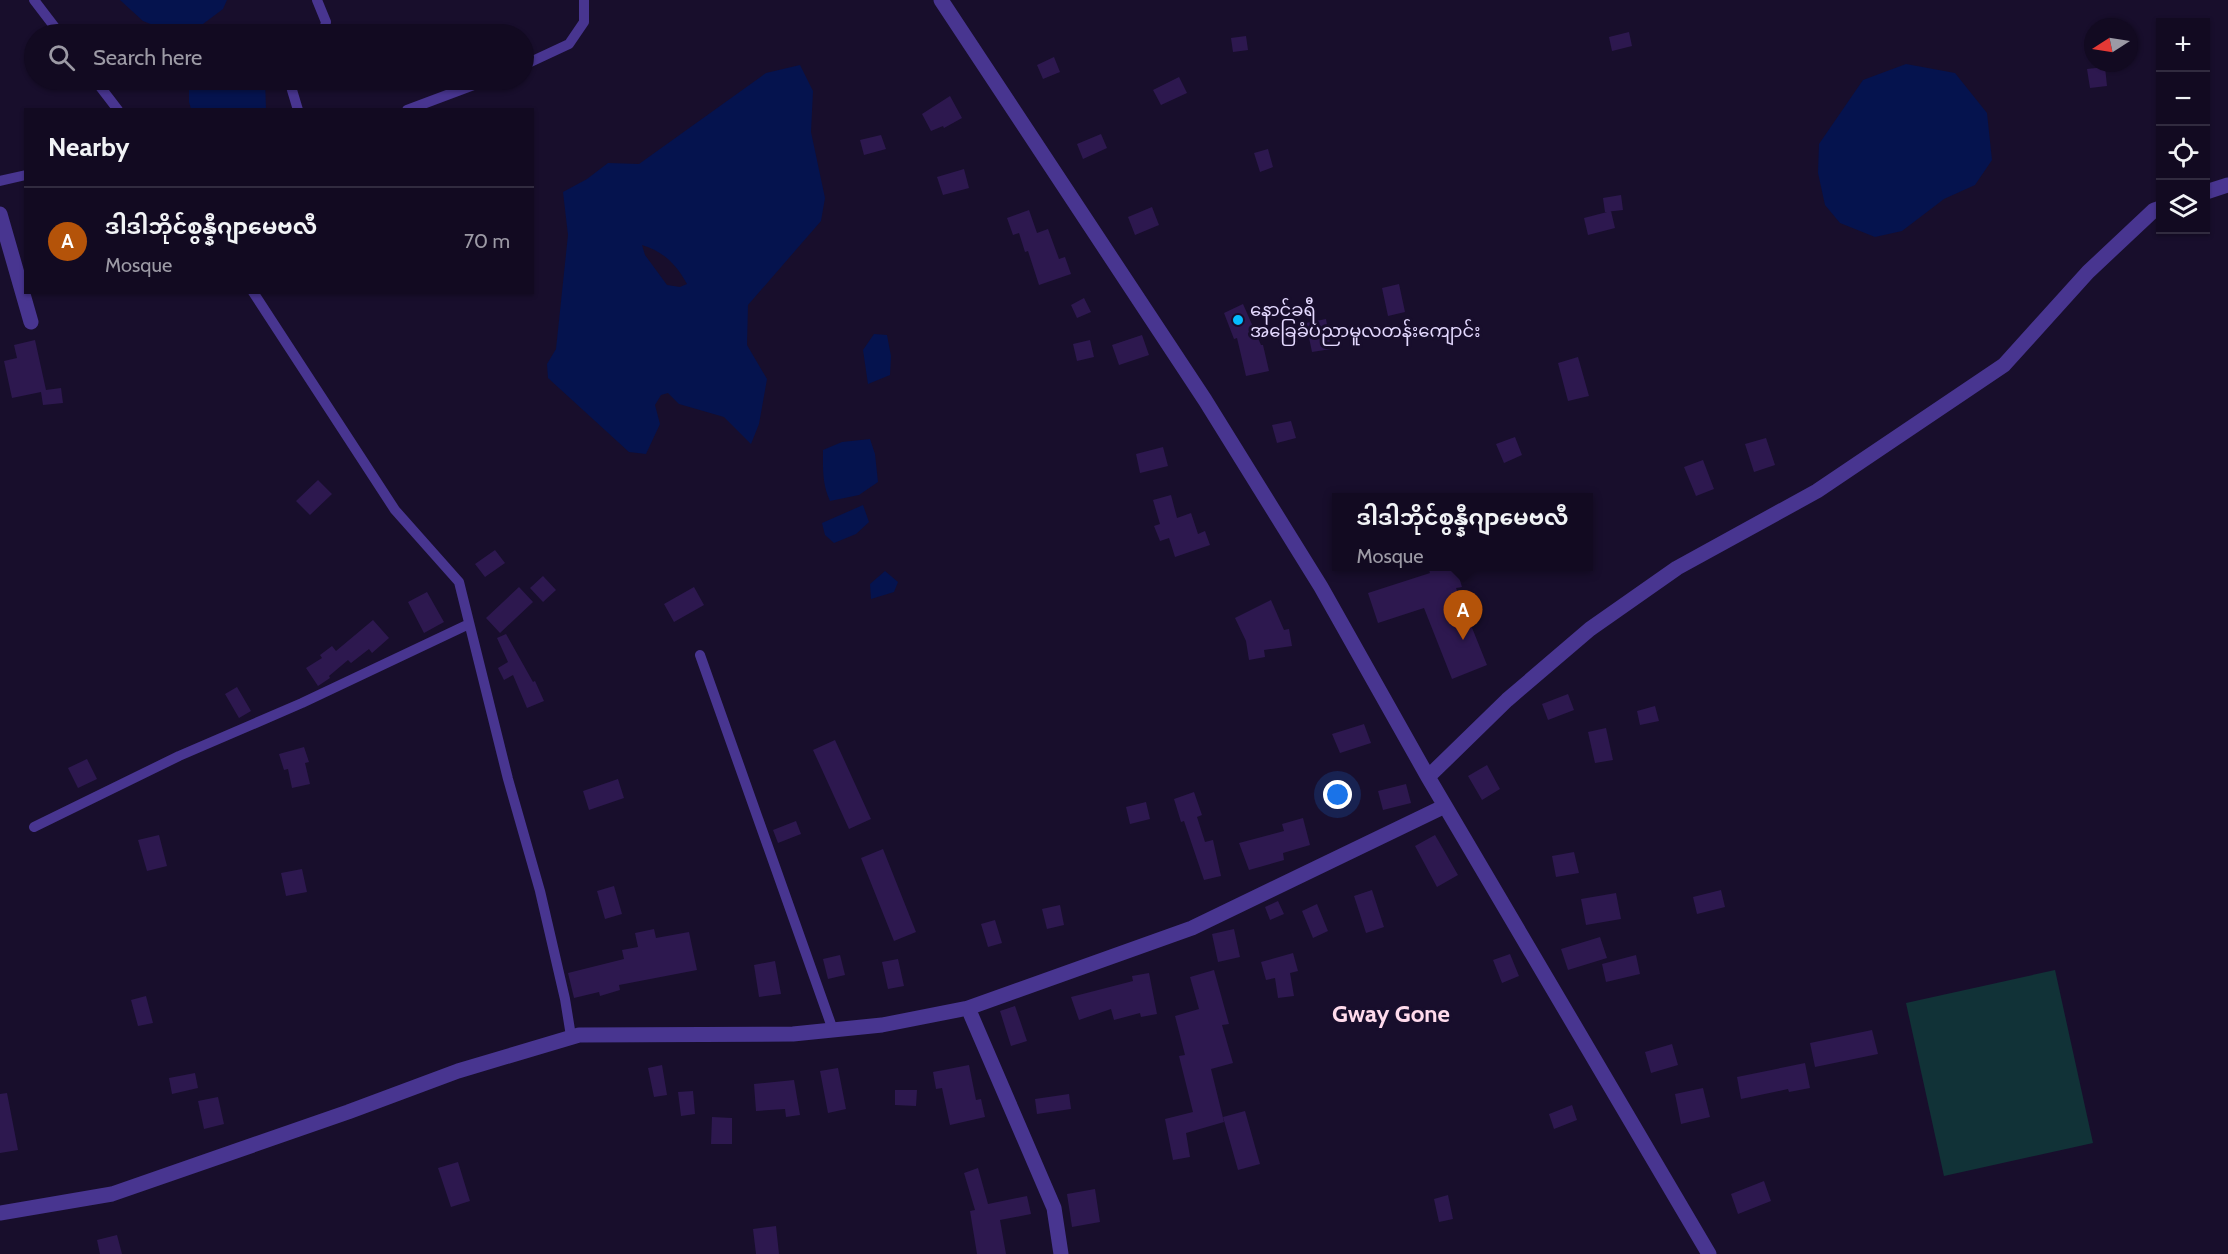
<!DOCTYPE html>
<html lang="en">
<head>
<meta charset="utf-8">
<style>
	:root { --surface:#120a21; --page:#1f182e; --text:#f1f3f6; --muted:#9c9aa5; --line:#312b3f; --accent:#b45309 }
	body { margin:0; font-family:Cabin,"Noto Sans Myanmar",sans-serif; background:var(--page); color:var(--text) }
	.controls { position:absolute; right:18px; top:18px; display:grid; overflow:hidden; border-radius:0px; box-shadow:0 2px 4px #0004 }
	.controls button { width:54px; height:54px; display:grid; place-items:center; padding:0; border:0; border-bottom:2px solid var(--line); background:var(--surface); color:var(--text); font:30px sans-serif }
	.compass { position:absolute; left:2084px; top:18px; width:54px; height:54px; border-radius:50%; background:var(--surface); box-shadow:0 2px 4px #0004; rotate:258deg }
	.you { position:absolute; left:1338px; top:795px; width:21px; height:21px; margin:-15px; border:4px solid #fff; border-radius:50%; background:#1a73e8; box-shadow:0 0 0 9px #1a73e833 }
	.badge { display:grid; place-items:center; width:39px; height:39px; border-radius:50%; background:var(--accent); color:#fff; font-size:20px; font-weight:700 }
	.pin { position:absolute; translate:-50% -50px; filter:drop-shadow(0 2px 3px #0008) }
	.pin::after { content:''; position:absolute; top:32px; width:21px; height:18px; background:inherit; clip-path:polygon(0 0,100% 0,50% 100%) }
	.popup { position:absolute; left:1332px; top:493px; width:261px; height:78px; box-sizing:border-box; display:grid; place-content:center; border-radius:0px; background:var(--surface); filter:drop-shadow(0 2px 4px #0005); font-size:20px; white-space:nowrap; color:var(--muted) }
	.popup b { font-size:22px; color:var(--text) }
	.popup::after { content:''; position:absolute; left:50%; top:100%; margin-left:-12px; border:12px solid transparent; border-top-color:var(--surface) }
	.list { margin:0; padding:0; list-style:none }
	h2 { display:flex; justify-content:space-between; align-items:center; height:78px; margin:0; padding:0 24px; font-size:26px }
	h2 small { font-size:20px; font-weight:400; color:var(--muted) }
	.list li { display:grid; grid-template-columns:39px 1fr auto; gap:18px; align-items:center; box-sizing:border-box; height:108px; padding:0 24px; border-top:2px solid var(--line) }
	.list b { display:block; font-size:22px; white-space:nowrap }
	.list p { margin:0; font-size:20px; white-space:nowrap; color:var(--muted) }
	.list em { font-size:20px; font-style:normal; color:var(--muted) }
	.icon { flex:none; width:33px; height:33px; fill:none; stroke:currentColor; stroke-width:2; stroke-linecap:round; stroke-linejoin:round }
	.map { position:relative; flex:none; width:2228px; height:1254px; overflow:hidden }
	.search { position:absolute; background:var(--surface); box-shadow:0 2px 4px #0004; left:24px; top:24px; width:510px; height:66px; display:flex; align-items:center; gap:15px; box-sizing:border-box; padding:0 21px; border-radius:33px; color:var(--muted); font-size:22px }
	.panel { position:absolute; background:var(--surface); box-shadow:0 2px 4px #0004; left:24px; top:108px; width:510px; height:186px; border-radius:0px }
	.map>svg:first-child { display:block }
	.green { fill:#113237 }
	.water { fill:#05134e; fill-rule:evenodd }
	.building { fill:#2d184f }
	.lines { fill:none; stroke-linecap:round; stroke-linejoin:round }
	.service { stroke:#483590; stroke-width:10 }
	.minor { stroke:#483590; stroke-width:15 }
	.poi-dot { fill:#05bcff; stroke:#180e2c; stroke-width:2 }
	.labels { text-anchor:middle; stroke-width:6; stroke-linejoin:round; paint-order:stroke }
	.poi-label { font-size:18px; fill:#e4d9ff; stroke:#180e2c; text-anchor:start }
	.district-label { font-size:24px; font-weight:bold; fill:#ffdbec; stroke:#180e2c }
</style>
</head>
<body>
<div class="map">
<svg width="2228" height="1254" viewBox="0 0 2228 1254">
	<rect width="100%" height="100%" fill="#180e2c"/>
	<path class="green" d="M2055 970 2093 1143 1944 1176 1906 1003Z"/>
	<path class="water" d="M120 0H227L223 9 199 27 168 31 143 21Z
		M1906 64 1955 73 1987 113 1992 160 1975 185 1944 199 1902 231 1875 237 1840 223 1825 205 1818 173 1819 144 1863 80Z
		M800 65 813 91 811 132 825 198 821 221 748 305 747 345 767 379 759 424 751 444 724 417 679 404 668 393 661 395 655 405 660 424 646 454 629 452 548 378 547 364 556 349 568 235 563 192 587 179 608 163 639 164 766 73ZM642 245C664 252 676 264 687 284L680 287 667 285 645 255Z
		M189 80H265L266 109H191L189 102Z
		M874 334 887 335 891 356 890 375 868 384 863 350Z
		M870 439 875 454 878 482 859 495 830 501C822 484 823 468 823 450L842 442Z
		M863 505 869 522 856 534 834 543 825 535 822 523Z
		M885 571 898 582 894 592 871 599 870 584Z"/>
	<path class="building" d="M1629 32 1632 46 1612 51 1609 37Z
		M1246 36 1248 50 1233 52 1231 38Z
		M1054 57 1060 72 1043 79 1037 65Z
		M2105 67 2107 86 2090 88 2087 69Z
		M1179 77 1187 93 1161 105 1153 90Z
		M950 96 962 118 944 128 943 126 931 131 922 114Z
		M1101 134 1107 148 1083 159 1077 144Z
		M881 135 886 149 864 155 860 140Z
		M1268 149 1273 167 1260 172 1254 153Z
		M964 169 969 188 943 195 937 177Z
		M1621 195 1623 210 1605 212 1603 198Z
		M1152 207 1159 225 1135 235 1128 217Z
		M1029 210 1037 233 1048 229 1059 259 1065 257 1071 274 1039 285 1028 251 1025 252 1019 233 1013 235 1007 218Z
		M1611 211 1615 228 1588 235 1584 218Z
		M1399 284 1405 312 1388 316 1382 288Z
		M1084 298 1091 312 1077 318 1071 305Z
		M1243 304 1261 345H1263L1269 371 1246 376 1237 338 1234 339 1224 313Z
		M1326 319 1331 349 1312 352 1306 323Z
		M1142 335 1149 355 1119 365 1112 345Z
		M35 340 46 390 61 388 63 403 43 405 41 392 12 398 4 361 17 358 14 345Z
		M1090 340 1094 357 1077 361 1073 344Z
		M1578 357 1589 396 1568 401 1558 363Z
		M1291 421 1296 438 1277 443 1272 425Z
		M1515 437 1522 455 1504 463 1496 444Z
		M1766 438 1775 465 1754 472 1745 444Z
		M1163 447 1168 466 1140 473 1136 454Z
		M1703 460 1714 489 1696 496 1684 467Z
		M318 480 332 494 310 515 296 501Z
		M1171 495 1177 518 1191 513 1198 534 1205 531 1210 545 1175 557 1169 538 1160 541 1154 526 1160 524 1153 500Z
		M495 550 505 563 485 577 475 564Z
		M1428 567H1456L1462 587 1456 588 1487 665 1452 679 1424 608 1378 623 1368 593 1430 573Z
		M543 576 556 590 543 602 530 588Z
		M519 587 533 602 500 633 486 618Z
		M694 587 704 605 674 622 664 604Z
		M427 592 444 622 424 633 408 602Z
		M1271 600 1284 630 1289 629 1292 646 1264 650 1265 657 1249 660 1246 641 1235 618Z
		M373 620 389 638 372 653 369 649 351 663 348 660 329 676 330 678 318 686 306 668 322 658 320 655 332 646 336 651Z
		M506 634 533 682 535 681 544 701 527 708 513 675 504 680 498 668 508 662 497 638Z
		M237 687 251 711 239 718 225 694Z
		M1568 694 1574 710 1548 720 1542 704Z
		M1655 706 1659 721 1640 725 1637 711Z
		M1364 724 1371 743 1340 753 1332 734Z
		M1606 728 1613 760 1595 763 1588 732Z
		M835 740 871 819 849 829 813 750Z
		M304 747 309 762 305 763 310 784 292 788 288 769 284 770 279 754Z
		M87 759 97 779 78 788 68 768Z
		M1487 765 1500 789 1482 800 1468 776Z
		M618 779 624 798 589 810 583 791Z
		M1406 784 1411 803 1383 810 1378 791Z
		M1194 792 1202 815 1197 817 1205 842 1213 840 1221 876 1204 880 1184 821 1181 822 1174 799Z
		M1146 802 1150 819 1130 824 1126 807Z
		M1303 818 1310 845 1283 853 1284 860 1249 870 1239 843 1284 831 1282 824Z
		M796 821 801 834 778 843 773 830Z
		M159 835 167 866 147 871 138 840Z
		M1435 835 1458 875 1437 887 1415 846Z
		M883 849 916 932 894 941 861 858Z
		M1574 852 1579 873 1556 877 1552 856Z
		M302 869 307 892 286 896 281 873Z
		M614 886 622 914 605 919 597 891Z
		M1372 890 1384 927 1366 933 1354 896Z
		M1721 890 1725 907 1697 914 1693 897Z
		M1616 893 1621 919 1586 925 1581 899Z
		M1278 901 1284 914 1270 920 1265 907Z
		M1317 904 1328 931 1313 938 1302 911Z
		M1060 905 1064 925 1047 929 1042 909Z
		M995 920 1002 943 988 947 981 924Z
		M654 929 656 938 689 932 697 970 619 985 620 990 600 996 599 992 574 998 568 973 624 959 622 950 638 947 635 933Z
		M1234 929 1240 957 1218 962 1212 934Z
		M1600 937 1607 958 1568 970 1561 949Z
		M1293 953 1298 971 1290 973 1294 996 1278 998 1275 978 1266 980 1261 962Z
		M1510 954 1519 976 1502 983 1493 960Z
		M840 955 845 975 828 979 823 959Z
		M1636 955 1640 974 1606 982 1602 964Z
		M898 959 904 986 888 989 882 962Z
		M775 961 781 994 759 997 754 965Z
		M1214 970 1229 1024 1222 1025 1233 1063 1211 1069 1224 1122 1186 1133 1190 1157 1173 1160 1165 1119 1193 1112 1179 1056 1185 1055 1175 1016 1199 1009 1190 977Z
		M1149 973 1157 1014 1141 1017 1140 1013 1114 1020 1111 1009 1079 1020 1071 997 1133 981 1132 976Z
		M146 996 153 1023 138 1026 131 1000Z
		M1015 1006 1027 1041 1011 1046 1000 1011Z
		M1872 1030 1878 1054 1815 1067 1810 1043Z
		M1672 1044 1678 1065 1651 1073 1645 1052Z
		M1805 1063 1810 1088 1789 1092 1788 1089 1741 1099 1737 1077Z
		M662 1065 667 1095 654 1097 648 1068Z
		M969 1065 976 1100 981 1099 985 1117 950 1125 942 1088 936 1089 933 1072Z
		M838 1068 846 1109 828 1113 820 1071Z
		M195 1073 198 1088 172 1094 169 1078Z
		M794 1080 800 1115 786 1117 785 1109 756 1111 754 1084Z
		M1703 1088 1710 1117 1681 1124 1675 1094Z
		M895 1090H917L916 1106 895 1105Z
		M693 1091 695 1114 681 1116 678 1092Z
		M7 1093 18 1150 0 1153V1094Z
		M1069 1094 1071 1109 1037 1114 1035 1099Z
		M218 1097 224 1124 204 1129 198 1101Z
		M1572 1105 1577 1120 1554 1129 1549 1114Z
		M1245 1111 1260 1164 1238 1170 1223 1117Z
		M712 1117 732 1118V1144H711Z
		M458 1162 470 1201 451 1207 438 1168Z
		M978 1168 988 1204 1027 1196 1031 1214 1000 1220 1006 1254H977L970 1211 975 1210 964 1173Z
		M1764 1181 1771 1201 1738 1214 1731 1194Z
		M1095 1189 1100 1222 1072 1227 1067 1194Z
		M1448 1195 1453 1219 1439 1222 1434 1199Z
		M776 1226 779 1254H756L753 1229Z
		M117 1235 122 1254H100L97 1240Z"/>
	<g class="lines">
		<path class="service" d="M34 0 60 34
			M317 0 326 22 323 34
			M524 65 569 44 584 22V0
			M95 80 118 110
			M289 80 298 110
			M407 110 487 80
			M0 181 26 175
			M253 292 395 510 459 582 508 779 540 891 565 999 571 1036
			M700 655 833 1030
			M34 827 179 756 302 703 469 624"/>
		<path class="minor" d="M941 0 1205 400 1321 587 1428 777 1709 1254
			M2206 192 2228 185
			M0 214 31 322
			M1428 777 1507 700 1590 629 1677 568 1817 491 2004 365 2088 272 2154 210 2160 208
			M968 1008 1054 1208 1061 1254
			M0 1213 112 1194 348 1112 458 1071 579 1035 793 1034 882 1025 968 1008 1192 928 1445 806"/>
	</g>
	<circle class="poi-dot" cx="1238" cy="320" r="6"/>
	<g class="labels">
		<g class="poi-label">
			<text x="1250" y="316">နောင်ခရီ<tspan x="1250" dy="21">အခြေခံပညာမူလတန်းကျောင်း</tspan></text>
		</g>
		<g class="district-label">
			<text x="1391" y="1022">Gway Gone</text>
		</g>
	</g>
</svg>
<div class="controls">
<button>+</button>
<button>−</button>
<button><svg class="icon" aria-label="locate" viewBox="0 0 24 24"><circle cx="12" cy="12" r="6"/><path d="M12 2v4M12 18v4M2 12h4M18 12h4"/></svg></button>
<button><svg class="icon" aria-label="layers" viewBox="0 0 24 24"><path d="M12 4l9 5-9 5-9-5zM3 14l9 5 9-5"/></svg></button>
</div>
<svg class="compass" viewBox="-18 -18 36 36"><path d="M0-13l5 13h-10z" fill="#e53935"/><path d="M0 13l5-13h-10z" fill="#9c9aa5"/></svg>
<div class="you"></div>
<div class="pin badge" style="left:1463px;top:640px">A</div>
<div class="popup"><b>ဒါဒါဘိုင်စွန္နီဂျာမေဗလီ</b>Mosque</div>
<div class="search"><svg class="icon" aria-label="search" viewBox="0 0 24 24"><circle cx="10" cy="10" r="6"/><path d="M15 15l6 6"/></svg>Search here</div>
<section class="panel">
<h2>Nearby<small></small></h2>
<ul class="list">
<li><span class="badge">A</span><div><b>ဒါဒါဘိုင်စွန္နီဂျာမေဗလီ</b><p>Mosque</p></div><em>70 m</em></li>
</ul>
</section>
</div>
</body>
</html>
